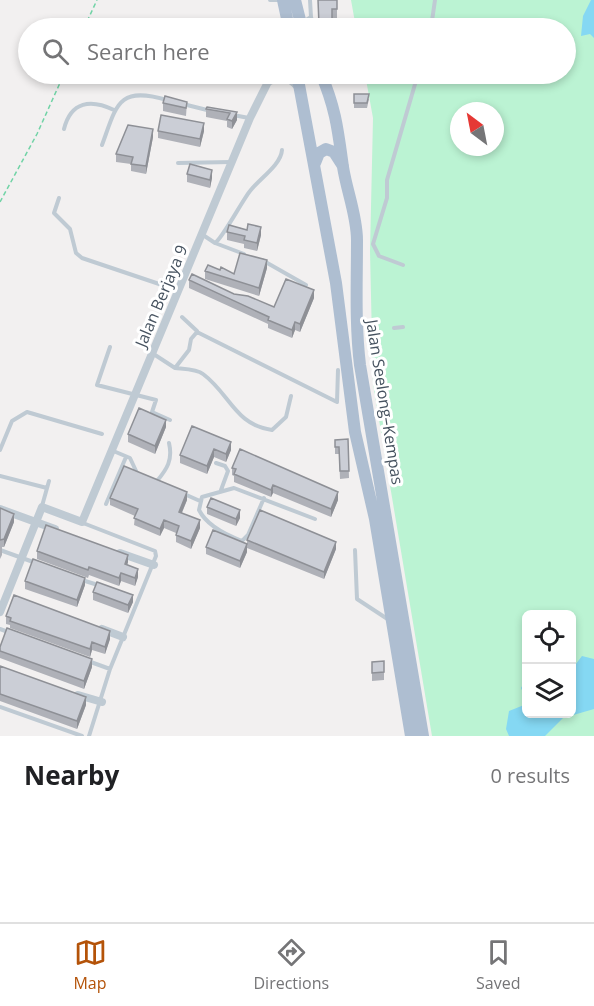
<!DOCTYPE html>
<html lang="en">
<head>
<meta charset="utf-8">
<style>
	:root { --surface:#fff; --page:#f6f6f6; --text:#202124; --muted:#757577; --line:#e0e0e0; --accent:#b45309 }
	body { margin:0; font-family:"Open Sans",sans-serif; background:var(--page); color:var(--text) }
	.controls { position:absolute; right:18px; bottom:18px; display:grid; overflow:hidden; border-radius:9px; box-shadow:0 3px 9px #0003 }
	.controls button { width:54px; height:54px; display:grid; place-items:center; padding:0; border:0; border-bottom:2px solid var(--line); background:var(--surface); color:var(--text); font:30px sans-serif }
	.compass { position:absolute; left:450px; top:102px; width:54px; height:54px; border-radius:50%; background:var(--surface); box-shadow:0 3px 9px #0003; rotate:328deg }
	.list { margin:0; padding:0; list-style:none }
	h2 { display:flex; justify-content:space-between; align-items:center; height:78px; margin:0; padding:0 24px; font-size:26px }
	h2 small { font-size:20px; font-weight:400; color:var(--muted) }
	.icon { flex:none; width:33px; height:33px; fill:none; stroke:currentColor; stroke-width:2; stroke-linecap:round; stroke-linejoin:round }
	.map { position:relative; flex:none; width:594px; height:736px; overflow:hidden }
	.search { position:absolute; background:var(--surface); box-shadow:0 3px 9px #0003; left:18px; right:18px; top:18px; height:66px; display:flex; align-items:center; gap:15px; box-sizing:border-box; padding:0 21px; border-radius:33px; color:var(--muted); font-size:22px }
	.sheet { height:186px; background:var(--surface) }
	nav { display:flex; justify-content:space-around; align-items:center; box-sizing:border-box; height:84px; border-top:2px solid var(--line); background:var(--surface); font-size:16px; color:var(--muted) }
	nav a { display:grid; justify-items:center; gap:3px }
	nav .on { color:var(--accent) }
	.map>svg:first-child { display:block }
	.green { fill:#bbf3d3; fill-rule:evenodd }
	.water { fill:#85d8f3 }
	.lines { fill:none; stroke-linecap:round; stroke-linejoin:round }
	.path { stroke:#71d3a6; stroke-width:1.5; stroke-dasharray:4.5 3; stroke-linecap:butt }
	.lane { stroke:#bfcad3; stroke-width:4 }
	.street { stroke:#bfcad3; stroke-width:8 }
	.primary { stroke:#aebed1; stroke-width:12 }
	.wall { fill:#afb1b8 }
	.shaded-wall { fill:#8e9096 }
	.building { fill:#cbced6; stroke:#8e9096; stroke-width:1.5 }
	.labels { text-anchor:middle; stroke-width:6; stroke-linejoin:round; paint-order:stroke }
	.street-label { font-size:16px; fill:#46525f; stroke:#fff }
</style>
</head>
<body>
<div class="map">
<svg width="594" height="736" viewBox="0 0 594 736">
	<rect width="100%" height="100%" fill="#f2f0f0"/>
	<path class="green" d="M351 0H594V736H432L373 384 370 251 373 118 365 74H566V28H356ZM459 111H495V147H459ZM526 614H572V714H526Z"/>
	<path class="water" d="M591 0H594V38L590 34 581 36 583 16Z
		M582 656 594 659V709L563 718 545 736H509L506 729 509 711 524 705 526 699 521 688 526 679V714H572V669Z"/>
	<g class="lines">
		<path class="path" d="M84 28 97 0
			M0 202 37 134 64 74"/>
		<path class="lane" d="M270 0H279
			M310 0 311 17
			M303 22 311 17 314 28
			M431 28 435 0
			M183 104 211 111
			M233 115 249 118
			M64 129C71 101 91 99 114 110
			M102 145C117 104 118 86 167 100
			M178 163 231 162
			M59 198 54 213 70 229 76 253 82 258 177 290
			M203 235 215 243C222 239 242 201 250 191 259 179 281 165 282 150
			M215 243 244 254
			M262 260 306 285
			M403 265 379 256 373 244 387 198V180L418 74
			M182 317 197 331
			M394 328 403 327
			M110 347 97 385 156 400 152 412 170 420
			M152 353 175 368 189 350 191 339 197 332 337 402 338 370
			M175 368C184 369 197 369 203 374 230 394 235 425 272 430L286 417 291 396
			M0 450 12 421 27 412 102 434
			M111 450 130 458 137 473
			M216 463 225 466 228 471 221 490
			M0 476 47 488
			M157 481C167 469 173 460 169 443
			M182 493 200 501
			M264 498 248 535 242 541C226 535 207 526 199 510L202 497 234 488 315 519
			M106 504 126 457
			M42 506 49 481
			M83 523 155 551 156 556 110 669 89 736
			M0 550 36 563
			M355 550 357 599 389 620
			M82 580 101 586
			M0 629 11 633
			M88 661 110 669
			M0 707 82 736"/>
		<path class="street" d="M270 74 268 82C280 75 289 76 298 87
			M0 509 55 529
			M120 553 154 565
			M0 612 42 507 82 522 250 118 268 82
			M102 629 123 637
			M78 695 102 702"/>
		<path class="primary" d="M283 0 289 28
			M295 0 302 28
			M297 74 336 283 355 432 375 519 411 736
			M321 74C336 109 338 131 343 167 347 192 357 216 357 240 357 283 355 323 360 365L423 736
			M315 163 319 153 326 149 334 152 343 166"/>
	</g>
	<path class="wall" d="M318 0H337V19H332V28H318Z
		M354 94 369 99 367 108H354Z
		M187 102 186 116 163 111V103Z
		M206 109 237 112V120L232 129 227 127V121L206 117Z
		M158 131H204L200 147 158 138Z
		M153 137 146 174 131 171V164L116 162V154Z
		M187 174 212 178 210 188 187 182Z
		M227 232 261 235 257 251 244 248V244L227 240Z
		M267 268 259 296 205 279V271L220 270 234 274Z
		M189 280 274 307 314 298 300 332 295 330 292 338 268 328V324L189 288Z
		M166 427 155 454 128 442V434Z
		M348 439 349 478 340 479 339 454H335V440Z
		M231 442V450L226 462 214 457 207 474 180 463V455Z
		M232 468 338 500 331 517 273 493 271 497 234 482V476L232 475Z
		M110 498 187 500 182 513 200 528 191 549 176 542V533L164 528 160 536 134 525 135 516 110 505Z
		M207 507 240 518 236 526 207 514Z
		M0 508 14 522 4 547H2V555L0 559Z
		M247 540 336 549 324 579 247 548Z
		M206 547 247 552 240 568 206 554Z
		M37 551 128 562 127 565 138 577 135 586 121 581 119 586 89 575 88 578 37 559Z
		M25 581 85 585 77 607 25 589Z
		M93 592 133 602 128 613 93 600Z
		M6 616 110 639 105 654 92 650 90 657 10 628V625L6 624Z
		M0 647 92 667 84 689 0 658Z
		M384 661V680L372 681V662Z
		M0 666 86 705 77 729 0 701Z"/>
	<path class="shaded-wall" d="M237 112V120L232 129V121Z
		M204 123V131L200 147V139Z
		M153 129V137L146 174V166Z
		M212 170V178L210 188V180Z
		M261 227V235L257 251V243Z
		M267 260V268L259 296V288Z
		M314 290V298L300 332V324Z
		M295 322V330L292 338V330Z
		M166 420V427L155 454V446Z
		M231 442V450L226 462V454Z
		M214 449V457L207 474V466Z
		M273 485V493L271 497V490Z
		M187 492V500L179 519V512Z
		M338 492V500L331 517V509Z
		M240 510V518L236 526V519Z
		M14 514V522L4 547V539Z
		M164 520V528L160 536V529Z
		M200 520V528L191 549V541Z
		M336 542V549L324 579V572Z
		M247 544V552L240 568V561Z
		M128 555V562L125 572V564Z
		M138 569V577L135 586V578Z
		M121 573V581L119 586V578Z
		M85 578V585L77 607V600Z
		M133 595V602L128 613V605Z
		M110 631V639L105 654V647Z
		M92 642V650L90 657V649Z
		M92 659V667L84 689V681Z
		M86 697V705L77 729V721Z"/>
	<path class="building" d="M318 0H337V9H332V25H319Z
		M354 94H369L367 103H354Z
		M165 96 187 102 186 108 163 103Z
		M207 107 237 112 232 121 227 119 230 113 206 109Z
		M161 115 204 123 200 139 158 131Z
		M128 125 153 129 146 166 131 164 133 157 116 154Z
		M190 164 212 170 210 180 187 174Z
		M248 224 261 227 257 243 244 240 245 236 227 232 229 225 247 230Z
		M240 253 267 260 259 288 205 271 208 265 220 270 221 267 234 274Z
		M192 274 234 294 248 296 274 307 286 279 314 290 300 324 295 322 292 330 268 320 269 317 189 280Z
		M139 408 166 420 155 446 128 434Z
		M192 426 231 442 226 454 214 449 207 466 180 455Z
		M348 439 349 471H340L339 447H335V440Z
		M240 449 338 492 331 509 273 485 271 490 234 474 236 469 232 468Z
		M124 466 187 492 179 512 200 520 191 541 176 535 179 526 164 520 160 529 134 518 138 509 110 498Z
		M211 498 240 510 236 519 207 507Z
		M0 508 14 514 4 539 0 540Z
		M260 510 336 542 324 572 247 540Z
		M46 525 128 555 125 564 138 569 135 578 121 573 119 578 89 567 88 570 37 551Z
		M213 530 247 544 240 561 206 547Z
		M33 559 85 578 77 600 25 581Z
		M97 582 133 595 128 605 93 592Z
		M14 595 110 631 105 647 92 642 90 649 10 621 11 618 6 616Z
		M7 628 92 659 84 681 0 651V647Z
		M384 661V672L372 673V662Z
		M0 666 86 697 77 721 0 694Z"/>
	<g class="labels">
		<g class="street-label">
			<text transform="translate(161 296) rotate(-67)" y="6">Jalan Berjaya 9</text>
			<text transform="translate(385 402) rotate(81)" y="6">Jalan Seelong–Kempas</text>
		</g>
	</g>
</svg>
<div class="controls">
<button><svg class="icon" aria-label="locate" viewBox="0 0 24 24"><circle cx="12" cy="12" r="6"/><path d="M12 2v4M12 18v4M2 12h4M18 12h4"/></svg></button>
<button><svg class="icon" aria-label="layers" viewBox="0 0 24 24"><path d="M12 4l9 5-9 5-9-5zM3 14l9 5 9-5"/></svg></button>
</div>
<svg class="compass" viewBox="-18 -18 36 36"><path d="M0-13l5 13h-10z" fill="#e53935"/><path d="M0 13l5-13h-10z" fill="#757577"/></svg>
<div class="search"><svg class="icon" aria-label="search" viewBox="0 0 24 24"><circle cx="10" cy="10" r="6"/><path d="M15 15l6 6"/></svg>Search here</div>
</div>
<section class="sheet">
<h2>Nearby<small>0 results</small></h2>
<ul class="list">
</ul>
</section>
<nav>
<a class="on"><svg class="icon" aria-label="map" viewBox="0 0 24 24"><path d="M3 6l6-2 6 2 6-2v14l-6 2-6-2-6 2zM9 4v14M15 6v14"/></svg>Map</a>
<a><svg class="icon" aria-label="directions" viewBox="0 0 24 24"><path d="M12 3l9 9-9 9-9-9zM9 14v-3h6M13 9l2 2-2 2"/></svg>Directions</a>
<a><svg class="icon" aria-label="saved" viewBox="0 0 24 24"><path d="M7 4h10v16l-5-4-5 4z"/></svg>Saved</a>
</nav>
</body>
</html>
